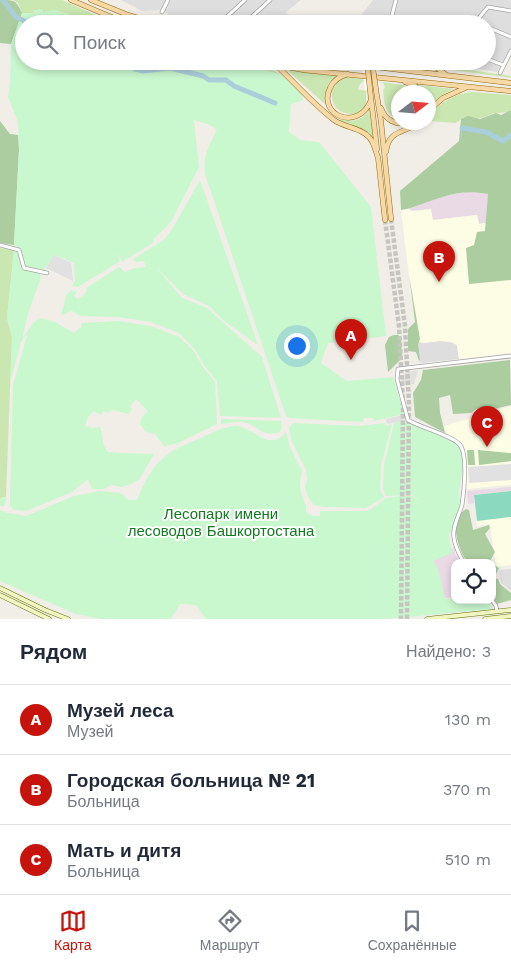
<!DOCTYPE html>
<html lang="ru">
<head>
<meta charset="utf-8">
<style>
	:root { --surface:#fff; --page:#f2f2f3; --text:#1f2937; --muted:#747a83; --line:#e0e1e3; --accent:#c6140c }
	body { margin:0; font-family:"Work Sans",sans-serif; background:var(--page); color:var(--text) }
	.controls { position:absolute; right:15px; bottom:15px; display:grid; overflow:hidden; border-radius:10px; box-shadow:0 2px 8px #0003 }
	.controls button { width:45px; height:45px; display:grid; place-items:center; padding:0; border:0; border-bottom:1px solid var(--line); background:var(--surface); color:var(--text); font:25px sans-serif }
	.compass { position:absolute; left:391px; top:85px; width:45px; height:45px; border-radius:50%; background:var(--surface); box-shadow:0 2px 8px #0003; rotate:74deg }
	.you { position:absolute; left:296px; top:345px; width:18px; height:18px; margin:-12px; border:4px solid #fff; border-radius:50%; background:#1a73e8; box-shadow:0 0 0 8px #1a73e833 }
	.badge { display:grid; place-items:center; width:32px; height:32px; border-radius:50%; background:var(--accent); color:#fff; font-size:16px; font-weight:700 }
	.pin { position:absolute; translate:-50% -41px; filter:drop-shadow(0 1px 2px #0008) }
	.pin::after { content:''; position:absolute; top:26px; width:18px; height:15px; background:inherit; clip-path:polygon(0 0,100% 0,50% 100%) }
	.list { margin:0; padding:0; list-style:none }
	h2 { display:flex; justify-content:space-between; align-items:center; height:65px; margin:0; padding:0 20px; font-size:21px }
	h2 small { font-size:16px; font-weight:400; color:var(--muted) }
	.list li { display:grid; grid-template-columns:32px 1fr auto; gap:15px; align-items:center; box-sizing:border-box; height:70px; padding:0 20px; border-top:1px solid var(--line) }
	.list b { display:block; font-size:19px; white-space:nowrap }
	.list p { margin:0; font-size:16px; white-space:nowrap; color:var(--muted) }
	.list em { font-size:16px; font-style:normal; color:var(--muted) }
	.icon { flex:none; width:28px; height:28px; fill:none; stroke:currentColor; stroke-width:2; stroke-linecap:round; stroke-linejoin:round }
	.map { position:relative; flex:none; width:511px; height:619px; overflow:hidden }
	.search { position:absolute; background:var(--surface); box-shadow:0 2px 8px #0003; left:15px; right:15px; top:15px; height:55px; display:flex; align-items:center; gap:12px; box-sizing:border-box; padding:0 18px; border-radius:28px; color:var(--muted); font-size:19px }
	.sheet { height:275px; background:var(--surface) }
	nav { display:flex; justify-content:space-around; align-items:center; box-sizing:border-box; height:70px; border-top:1px solid var(--line); background:var(--surface); font-size:14px; color:var(--muted) }
	nav a { display:grid; justify-items:center; gap:2px }
	nav .on { color:var(--accent) }
	.map>svg:first-child { display:block }
	.residential { fill:#dfdede }
	.industrial { fill:#e9dae6 }
	.education { fill:#fcfde4 }
	.grass { fill:#cae7b1 }
	.forest { fill:#abcd9f }
	.park { fill:#c9f7ce }
	.pitch { fill:#8bdabf }
	.parking { fill:#e1e1e1 }
	.pier { fill:#fff }
	.lines { fill:none; stroke-linecap:round; stroke-linejoin:round }
	.stream { stroke:#abcedb; stroke-width:1 }
	.river { stroke:#abcedb; stroke-width:5 }
	.primary-tunnel { stroke:#c7c5c0; stroke-width:4.5; stroke-dasharray:4.5 2; stroke-linecap:butt }
	.minor-casing { stroke:#a5a5a5; stroke-width:4.5 }
	.secondary-casing { stroke:#64740c; stroke-width:5 }
	.primary-casing { stroke:#956c09; stroke-width:5.5 }
	.minor { stroke:#fff; stroke-width:3 }
	.secondary { stroke:#f1f6c0; stroke-width:4 }
	.primary { stroke:#f7d8a7; stroke-width:4.5 }
	.primary-bridge-casing { stroke:#956c09; stroke-width:5.5; stroke-linecap:butt }
	.primary-bridge { stroke:#f7d8a7; stroke-width:4.5 }
	.labels { text-anchor:middle; stroke-width:4; stroke-linejoin:round; paint-order:stroke }
	.park-label { font-size:15px; fill:#127b20; stroke:#fff }
</style>
</head>
<body>
<div class="map">
<svg width="511" height="619" viewBox="0 0 511 619">
	<rect width="100%" height="100%" fill="#f1eee8"/>
	<path class="residential" d="M121 0H166L161 10 142 11Z
		M170 0H243L217 24H200L171 17 164 11Z
		M247 0H269L243 24H222Z
		M272 0H301L286 12 293 21 290 24H251L249 22Z
		M373 0H511V48L497 72 451 65 450 61H487V24H378L368 22 361 15Z
		M417 341 423 343 440 341 451 342 457 345 459 359 420 363Z
		M511 569V591L501 583 499 570Z"/>
	<path class="industrial" d="M471 191 488 194 486 223 479 224 477 215 433 220 409 209 443 196Z
		M511 487V491L474 495 475 503 468 504 467 491Z
		M454 548 455 554 462 563H455V598H443L433 558Z"/>
	<path class="education" d="M409 209 411 211 431 209 433 220 477 215 479 224 486 223 485 231 477 233 469 283 511 280V353L459 359 457 345 451 342 440 341 423 343 417 341 401 210Z
		M511 406V485L466 489 464 450 462 444 457 440 447 436 444 426Z
		M511 491V565L496 567 490 524 477 526 474 495Z"/>
	<path class="grass" d="M13 0H62L116 24H99L55 10 43 12 36 10 33 13H22L18 3Z
		M229 61C248 61 266 66 282 75Z
		M445 64H447L448 67 511 76V78L444 69Z
		M287 70 336 76C327 85 324 92 326 105Z
		M347 77 365 80 360 84 358 89 366 91V106L358 113C341 117 330 107 332 90L339 80Z
		M383 82 409 86 417 92H398V120C385 114 384 103 383 90L385 88Z
		M417 85 454 89 442 95 429 109 428 92H422Z
		M472 92 511 95V111C505 112 501 113 495 113 490 114 485 118 479 118 469 119 465 115 456 123L429 121V115C442 102 453 94 472 92Z
		M370 107 373 138C363 124 351 128 337 119 351 122 364 122 370 107Z
		M0 248 14 250 7 318 12 337 6 497 0 498Z"/>
	<path class="forest" d="M0 0C15 0 16 0 22 13L11 44 0 43Z
		M509 111H511V280L469 284 466 248 474 245 477 232 485 231 488 194C472 191 457 192 442 197 428 201 415 208 401 210L400 191 459 141 461 119 468 116 480 119 496 113 501 115Z
		M0 121 10 134 18 135 19 150 14 245 0 243Z
		M409 275 420 339 418 344 420 360 419 361 416 352 408 351V329L415 322Z
		M394 335H398L401 338 402 358 388 372 385 345 389 337Z
		M510 360 511 405 494 409 489 406 476 409 471 413 453 414 450 395 439 398 440 413 445 433 415 417 413 393 421 380 423 370Z
		M467 450H474L475 465H468Z
		M478 450 511 453V461L479 465Z
		M466 509 469 510 473 530 489 525 490 528 485 534 495 552 490 561 492 563H468C459 551 451 528 459 515 461 512 464 511 466 509Z
		M492 563 499 568 494 578 498 579 500 584 511 593V600L497 604 492 596Z"/>
	<path class="park" d="M39 9 43 10V12L55 10 100 24H24V61H229L282 75 298 89 303 95V100L291 104 289 132 300 140 319 142 371 207 386 336 328 343 321 363 347 381 393 377 404 414 374 421 373 418H364L363 422 289 418 286 416 205 174C203 155 208 147 217 130L210 125 194 120 199 167 172 220 168 225 153 239 154 242 122 262 116 252 120 261 78 287 72 286 75 280 74 263 54 255 44 270 25 266 23 269 39 273 41 277 28 314 22 339 33 323 40 318 55 322 74 333 81 327 83 317 72 311 61 315 67 294 72 290 77 292 74 296 78 299 84 295 87 290 86 288 119 267 125 272 134 268 146 267 144 261 135 262 133 259 165 239 174 226 200 180 258 345 224 321 209 306 183 294 155 266 182 298 207 308 262 357 281 418 220 416 217 381 204 365 194 348 179 333 150 322 118 317 82 316 83 317 82 323 118 321 151 326 179 337 193 350 203 367 215 382 217 424 176 444C178 444 181 446 183 446 186 445 191 442 194 441 207 435 220 428 234 426 254 425 268 454 286 432L290 447 302 471 300 483 301 493 306 506V512L313 516H320V511H368L386 498 401 496H413L423 503 413 495 386 496 383 489 384 466 394 423 405 421 454 442 461 449 463 470 459 490 460 505 449 536 452 553 433 561 438 568 445 599 489 600 493 609 386 619H206L196 605 180 604 171 619H101L76 614 0 581V510L7 513 26 516 74 496 101 491 120 493 129 500H137C147 475 157 458 182 446L174 444 164 446 156 435 145 431 140 424 142 417 148 411 136 399 130 406 132 409 129 414 112 410 108 413 103 411 101 415 94 411 88 417 85 426 93 428 100 427C104 436 101 445 108 452L121 453 154 454 139 480 131 484 122 487 112 485 103 489H92L88 479 72 492 26 511 14 510 10 506V496L13 385 28 332 21 342 10 383 6 500 4 506H0V498L6 497 12 337 7 318 14 250H20L14 245 19 150 18 122 8 97 10 83 11 44 22 13H33Z
		M221 419 281 421 282 428 280 432C265 436 262 431 250 424 241 420 230 423 221 424Z
		M293 423 359 426 385 423 386 426 392 424 381 465 380 490 384 497 366 508 324 507 314 505 308 497 305 487 307 479 306 470 292 442 289 428Z"/>
	<path class="pitch" d="M511 491V517L477 521 474 495Z"/>
	<path class="parking" d="M54 255 71 263 73 281 46 268Z
		M418 370 414 384 400 386 401 380 406 372Z
		M403 415 405 421 387 424 386 419Z
		M511 464V480L469 483 468 467Z"/>
	<path class="pier" d="M362 61H376L380 91 365 90Z"/>
	<g class="lines">
		<path class="stream" d="M461 140 462 128"/>
		<path class="river" d="M3 0 16 17 31 24
			M128 61 135 69 143 71 170 68 203 76 209 80H226L234 86 275 103
			M462 128 486 132 503 141 511 135"/>
		<path class="primary-tunnel" d="M391 219 405 326 409 404 407 619
			M385 220 399 326 403 404 401 619"/>
		<defs>
			<path id="minor" d="M162 12 168 0
				M391 19 396 0
				M219 24 245 0
				M244 24 270 0
				M474 24 488 7 511 11
				M487 27 511 37
				M487 59 503 65
				M500 73 511 51
				M0 245 19 250 24 268 47 273
				M464 563C460 556 455 547 454 538 452 527 459 516 462 505 464 492 468 455 460 445 452 435 421 428 408 420L397 379 398 369 511 356
				M492 600 496 606 497 611"/>
			<path id="secondary" d="M0 588 45 610 68 619
				M0 595 49 619
				M427 619 511 610
				M485 619 511 616"/>
			<path id="primary" d="M71 0 128 24
				M91 0 128 15 157 24
				M256 61 304 70 511 91
				M326 61 511 83
				M428 61 445 74
				M277 66C296 84 314 105 334 120 345 128 360 127 369 137 374 142 376 152 378 158
				M397 68 410 65 414 61
				M348 74C340 76 333 81 330 88 317 116 359 132 371 100
				M405 82 415 86 420 92
				M370 90 377 149
				M376 90 381 122 391 219
				M381 108C385 120 396 126 409 122
				M428 111 443 98 465 88
				M386 152C389 128 404 135 418 122
				M378 157 385 220"/>
		</defs>
		<use href="#minor" class="minor-casing"/>
		<use href="#secondary" class="secondary-casing"/>
		<use href="#primary" class="primary-casing"/>
		<use href="#minor" class="minor"/>
		<use href="#secondary" class="secondary"/>
		<use href="#primary" class="primary"/>
		<defs>
			<path id="primary-bridge" d="M367 61 370 90
				M372 61 376 90"/>
		</defs>
		<use href="#primary-bridge" class="primary-bridge-casing"/>
		<use href="#primary-bridge" class="primary-bridge"/>
	</g>
	<g class="labels">
		<g class="park-label">
			<text x="221" y="519">Лесопарк имени<tspan x="221" dy="17">лесоводов Башкортостана</tspan></text>
		</g>
	</g>
</svg>
<div class="controls">
<button><svg class="icon" aria-label="locate" viewBox="0 0 24 24"><circle cx="12" cy="12" r="6"/><path d="M12 2v4M12 18v4M2 12h4M18 12h4"/></svg></button>
</div>
<svg class="compass" viewBox="-18 -18 36 36"><path d="M0-13l5 13h-10z" fill="#e53935"/><path d="M0 13l5-13h-10z" fill="#747a83"/></svg>
<div class="you"></div>
<div class="pin badge" style="left:351px;top:360px">A</div>
<div class="pin badge" style="left:439px;top:282px">B</div>
<div class="pin badge" style="left:487px;top:447px">C</div>
<div class="search"><svg class="icon" aria-label="search" viewBox="0 0 24 24"><circle cx="10" cy="10" r="6"/><path d="M15 15l6 6"/></svg>Поиск</div>
</div>
<section class="sheet">
<h2>Рядом<small>Найдено: 3</small></h2>
<ul class="list">
<li><span class="badge">A</span><div><b>Музей леса</b><p>Музей</p></div><em>130 m</em></li>
<li><span class="badge">B</span><div><b>Городская больница № 21</b><p>Больница</p></div><em>370 m</em></li>
<li><span class="badge">C</span><div><b>Мать и дитя</b><p>Больница</p></div><em>510 m</em></li>
</ul>
</section>
<nav>
<a class="on"><svg class="icon" aria-label="map" viewBox="0 0 24 24"><path d="M3 6l6-2 6 2 6-2v14l-6 2-6-2-6 2zM9 4v14M15 6v14"/></svg>Карта</a>
<a><svg class="icon" aria-label="directions" viewBox="0 0 24 24"><path d="M12 3l9 9-9 9-9-9zM9 14v-3h6M13 9l2 2-2 2"/></svg>Маршрут</a>
<a><svg class="icon" aria-label="saved" viewBox="0 0 24 24"><path d="M7 4h10v16l-5-4-5 4z"/></svg>Сохранённые</a>
</nav>
</body>
</html>
